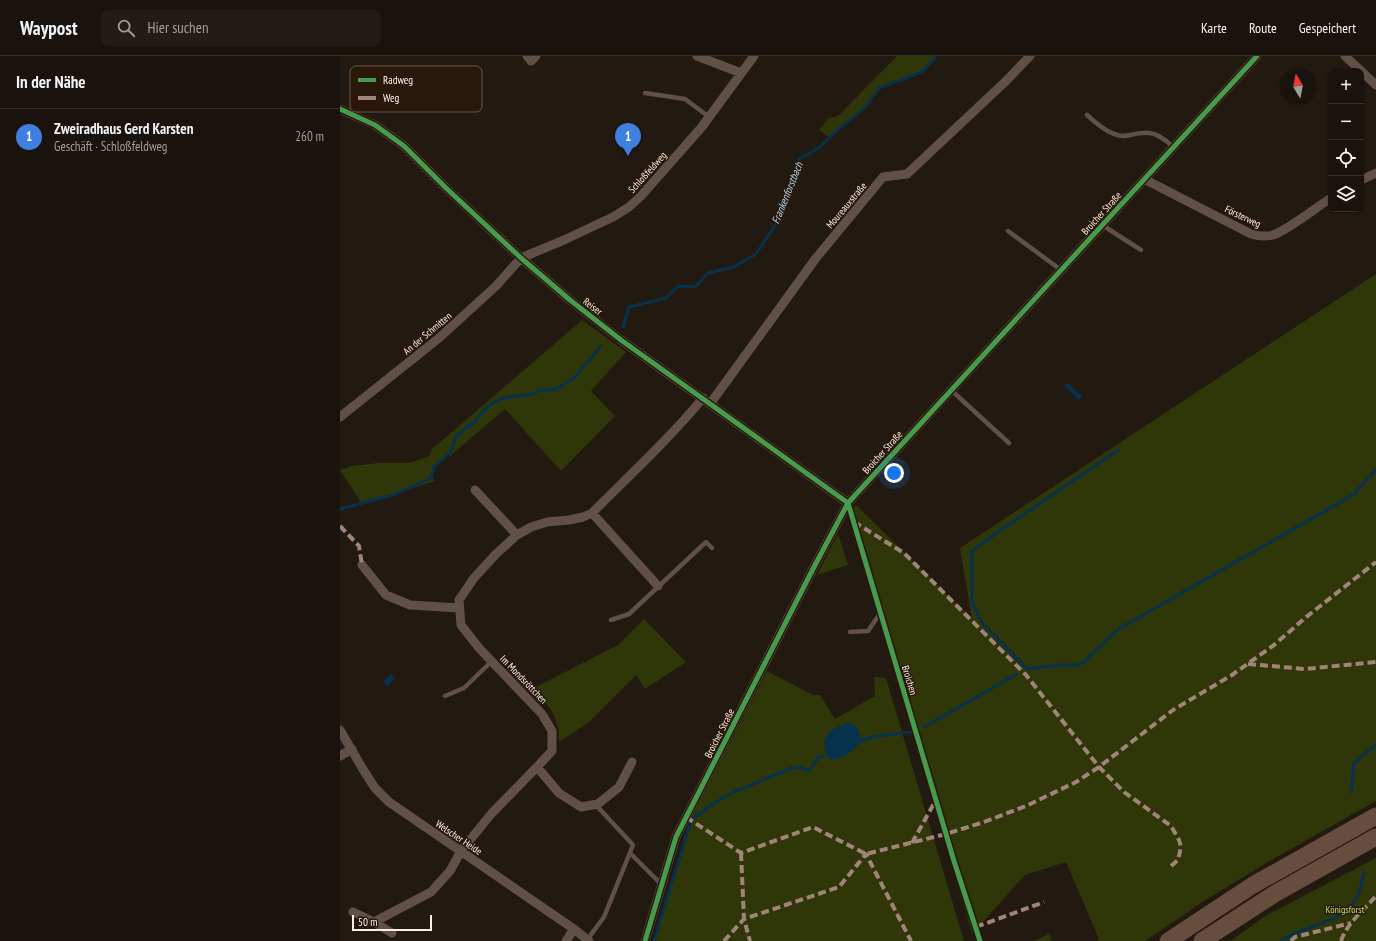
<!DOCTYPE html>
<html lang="de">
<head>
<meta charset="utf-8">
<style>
	:root { --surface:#1a130d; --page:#231c16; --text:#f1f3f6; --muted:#9f9e9d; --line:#38322e; --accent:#7c3aed }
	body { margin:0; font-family:"PT Sans Narrow",sans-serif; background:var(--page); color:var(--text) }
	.controls { position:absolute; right:12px; top:12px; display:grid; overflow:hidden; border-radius:8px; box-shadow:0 1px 3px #0004 }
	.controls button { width:36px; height:36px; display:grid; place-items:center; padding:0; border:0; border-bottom:1px solid var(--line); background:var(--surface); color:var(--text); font:20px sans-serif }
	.compass { position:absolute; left:940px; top:12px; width:36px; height:36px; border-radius:50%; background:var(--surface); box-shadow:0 1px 3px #0004; rotate:350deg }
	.scale { position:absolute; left:12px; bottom:10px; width:80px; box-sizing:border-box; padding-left:4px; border:2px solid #fdf1e7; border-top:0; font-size:11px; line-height:14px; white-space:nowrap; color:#fdf1e7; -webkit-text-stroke:3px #29180a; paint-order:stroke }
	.you { position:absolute; left:554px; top:417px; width:14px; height:14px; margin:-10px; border:3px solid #fff; border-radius:50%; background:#1a73e8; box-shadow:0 0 0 6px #1a73e833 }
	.badge { display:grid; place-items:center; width:26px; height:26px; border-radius:50%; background:var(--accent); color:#fff; font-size:13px; font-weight:700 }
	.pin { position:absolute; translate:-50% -33px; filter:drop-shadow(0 1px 2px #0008) }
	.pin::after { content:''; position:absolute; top:21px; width:14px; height:12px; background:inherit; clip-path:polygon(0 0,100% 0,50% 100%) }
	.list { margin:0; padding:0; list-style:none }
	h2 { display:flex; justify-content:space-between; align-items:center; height:52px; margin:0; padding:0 16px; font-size:17px }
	h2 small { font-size:13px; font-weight:400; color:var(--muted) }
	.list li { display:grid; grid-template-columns:26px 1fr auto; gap:12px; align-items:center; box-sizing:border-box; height:56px; padding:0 16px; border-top:1px solid var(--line) }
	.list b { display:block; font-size:15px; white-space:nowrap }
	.list p { margin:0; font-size:13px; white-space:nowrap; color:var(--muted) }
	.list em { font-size:13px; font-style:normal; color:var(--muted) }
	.icon { flex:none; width:22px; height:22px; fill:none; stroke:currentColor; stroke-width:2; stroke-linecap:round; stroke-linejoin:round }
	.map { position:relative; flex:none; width:1036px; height:885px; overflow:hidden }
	header { display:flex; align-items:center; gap:24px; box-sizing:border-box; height:56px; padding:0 20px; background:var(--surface); border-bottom:1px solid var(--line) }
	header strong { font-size:19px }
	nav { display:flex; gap:22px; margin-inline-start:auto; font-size:14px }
	.search { width:280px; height:36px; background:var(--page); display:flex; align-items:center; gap:10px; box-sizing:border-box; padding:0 14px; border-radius:8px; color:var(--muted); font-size:15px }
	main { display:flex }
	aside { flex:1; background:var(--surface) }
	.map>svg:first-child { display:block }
	.green { fill:#2f3607 }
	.water { fill:#07324e }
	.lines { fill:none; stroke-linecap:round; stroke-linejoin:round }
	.stream { stroke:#07324e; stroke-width:3 }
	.service { stroke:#605048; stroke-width:4.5 }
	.minor { stroke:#605048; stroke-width:9 }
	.motorway { stroke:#674d3e; stroke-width:17 }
	.quiet { stroke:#a18479; stroke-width:4; stroke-dasharray:8 4; stroke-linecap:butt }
	.cycleway-casing { stroke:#29180a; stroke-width:8 }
	.cycleway { stroke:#469c4c; stroke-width:5 }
	.labels { text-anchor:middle; stroke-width:3; stroke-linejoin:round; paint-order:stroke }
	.street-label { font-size:10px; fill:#fdf1e7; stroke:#29180a }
	.park-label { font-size:10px; fill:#c6df64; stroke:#29180a }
	.water-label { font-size:11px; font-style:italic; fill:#afd6f6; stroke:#29180a }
	.key { fill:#29180a; stroke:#69594c; stroke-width:1 }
	.key-label { font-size:11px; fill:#fdf1e7 }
</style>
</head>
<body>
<header>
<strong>Waypost</strong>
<div class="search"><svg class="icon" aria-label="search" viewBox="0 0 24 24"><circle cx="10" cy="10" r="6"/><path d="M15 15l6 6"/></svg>Hier suchen</div>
<nav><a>Karte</a><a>Route</a><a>Gespeichert</a></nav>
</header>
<main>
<aside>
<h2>In der Nähe<small></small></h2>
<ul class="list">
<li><span class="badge" style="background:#3f7fe0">1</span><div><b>Zweiradhaus Gerd Karsten</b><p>Geschäft · Schloßfeldweg</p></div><em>260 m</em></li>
</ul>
</aside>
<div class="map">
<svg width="1036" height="885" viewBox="0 0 1036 885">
	<rect width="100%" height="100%" fill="#221911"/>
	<path class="green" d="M557 0H594C585 22 560 20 542 30 534 34 530 45 524 51 514 63 499 69 489 81L479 74 489 62 498 60Z
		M1036 218V745L926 807 864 845 805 885H757L759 883 726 806 685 819 632 878 510 455 516 449 632 563 620 492Z
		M242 264 286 296 251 335 275 360 221 415 165 353 110 400 107 398 94 410 91 421 95 425 22 448 0 414 12 410 39 407H68L88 401 93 392 98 388Z
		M498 478 508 509 477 519Z
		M304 563 346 606 305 633 296 619 248 667 219 686C221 663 208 648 192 633L278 589Z
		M427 615 473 639H480L495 663 535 640 534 621 546 622 624 885H314L352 760Z
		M1036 802V885H890L927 859Z
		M709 878 712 885H694Z"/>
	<path class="water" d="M727 327 742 340 739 344 724 330Z
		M51 618 55 622 47 631 43 626Z
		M509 667C519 670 521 677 520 686 512 696 503 703 491 704 487 701 486 698 485 693 482 678 496 670 509 667Z"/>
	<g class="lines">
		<path class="stream" d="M283 271 289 251 326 242 338 230 355 231 368 217 394 211 416 198 434 171 459 103 479 92 497 74 515 60 527 49 539 32 582 16 594 3 595 0
			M778 394 658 476 632 495V546L642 567 687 613 719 609H738L744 606 777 574 1013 439 1036 414
			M0 453 53 439 91 422 94 411 108 398 112 393 116 380 134 366 148 350 158 344 170 341 193 338 200 334H212L222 330 235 321 261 290
			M584 671 677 618
			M517 687 531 681 571 676
			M1011 736 1014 707 1036 689
			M352 763 374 747 394 736 452 712 460 711 467 714H470L477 703 483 700
			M314 885 351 764
			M942 885C966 867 1005 869 1018 839 1021 832 1022 824 1024 817"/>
		<path class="service" d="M305 37 345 43 369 61
			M747 59C756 67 768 78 782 80 789 80 796 77 803 77 815 75 825 83 833 91
			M762 169 801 194
			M668 175 721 214
			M611 334 669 387
			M508 449 614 805
			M271 564 289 558 366 486 372 492
			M510 576 528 575 541 556
			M105 640 124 632 152 605
			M290 797 322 829
			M247 884 264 861 293 789 255 748"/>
		<path class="minor" d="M187 0 191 5 196 0
			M357 0 401 17
			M1005 0 1036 29
			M0 53 35 69 64 90 106 132 181 202 230 244 281 284 508 447
			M804 123 911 178C918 180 925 181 933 179 950 173 975 152 991 142
			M1021 124 1036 117
			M370 348 476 202 543 121 567 118 666 25 690 0
			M0 361 99 282 156 230 181 202 224 184 273 161 289 151 301 140 361 72 414 0
			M135 434 177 479
			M252 457 318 530
			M22 509 46 539 70 549 119 552
			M0 674 24 715 35 732 49 746 234 873 249 885
			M0 700 12 693
			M197 711 219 737 241 751 258 748 279 731 292 706
			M13 856 34 866 52 877
			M34 866 91 836 110 815 121 795 152 757 197 711 212 695V675L202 658 139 592 121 569 119 544 134 522 156 498 177 479 191 471 207 466 229 464 243 461 252 457C290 419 329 383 363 342
			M226 885 234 873
			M305 885 336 781 474 511 508 447 917 0"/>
		<path class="motorway" d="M828 885 913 829 1036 760
			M862 885 936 837 1036 781"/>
		<path class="quiet" d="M514 466 564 497 686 619 759 711 784 736 831 770 839 784 841 791 838 804 831 810
			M0 470 19 490 22 509
			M908 608 965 613 1036 606
			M346 761 401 797 473 771 526 798 606 778 644 766 686 750 736 726 759 711 833 654 892 619 934 589 965 562 1036 506
			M572 787 596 744
			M401 797 404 863 410 885
			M636 871 704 846
			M384 885 404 863 499 831 526 798 571 885
			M951 885 955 881 1011 867
			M1001 885C1007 867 1024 854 1036 840"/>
		<defs>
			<path id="cycleway" d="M0 53 35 69 64 90 106 132 181 202 230 244 281 284 508 447
				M508 447 614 805 640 885
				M305 885 336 781 474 511 508 447 917 0"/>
		</defs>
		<use href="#cycleway" class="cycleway-casing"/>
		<use href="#cycleway" class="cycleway"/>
	</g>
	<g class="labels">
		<g class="street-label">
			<text transform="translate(307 116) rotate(-48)" y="4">Schloßfeldweg</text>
			<text transform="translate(506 149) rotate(-50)" y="4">Moureauxstraße</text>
			<text transform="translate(761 157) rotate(-48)" y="4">Broicher Straße</text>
			<text transform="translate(903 160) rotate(25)" y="4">Försterweg</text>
			<text transform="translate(253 250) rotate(38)" y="4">Reiser</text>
			<text transform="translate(87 277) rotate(-40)" y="4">An der Schmitten</text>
			<text transform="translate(542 396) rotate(-48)" y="4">Broicher Straße</text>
			<text transform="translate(184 623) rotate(46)" y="4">Im Mondsröttchen</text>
			<text transform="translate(570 624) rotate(73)" y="4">Broichen</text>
			<text transform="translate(379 677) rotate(-63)" y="4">Broicher Straße</text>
			<text transform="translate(119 781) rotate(34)" y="4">Welscher Heide</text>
		</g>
		<g class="park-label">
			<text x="1005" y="857">Königsforst</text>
		</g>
		<g class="water-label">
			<text transform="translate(447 137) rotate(-68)" y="4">Frankenforstbach</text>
		</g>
	</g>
	<rect x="10" y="10" width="132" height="46" rx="6" class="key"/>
	<rect x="18" y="22" width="18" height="4" fill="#469c4c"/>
	<rect x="18" y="40" width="18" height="4" fill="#a18479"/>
	<g class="key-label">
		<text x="43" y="28">Radweg</text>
		<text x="43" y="46">Weg</text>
	</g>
</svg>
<div class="controls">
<button>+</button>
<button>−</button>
<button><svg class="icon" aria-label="locate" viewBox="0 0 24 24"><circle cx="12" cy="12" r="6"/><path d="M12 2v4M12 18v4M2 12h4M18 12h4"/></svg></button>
<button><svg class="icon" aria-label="layers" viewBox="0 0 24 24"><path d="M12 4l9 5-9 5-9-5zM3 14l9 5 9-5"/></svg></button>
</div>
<svg class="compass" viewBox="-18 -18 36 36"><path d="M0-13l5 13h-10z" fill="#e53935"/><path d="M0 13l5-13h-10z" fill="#9f9e9d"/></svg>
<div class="scale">50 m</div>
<div class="you"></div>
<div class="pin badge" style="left:288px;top:100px;background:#3f7fe0">1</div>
</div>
</main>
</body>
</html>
